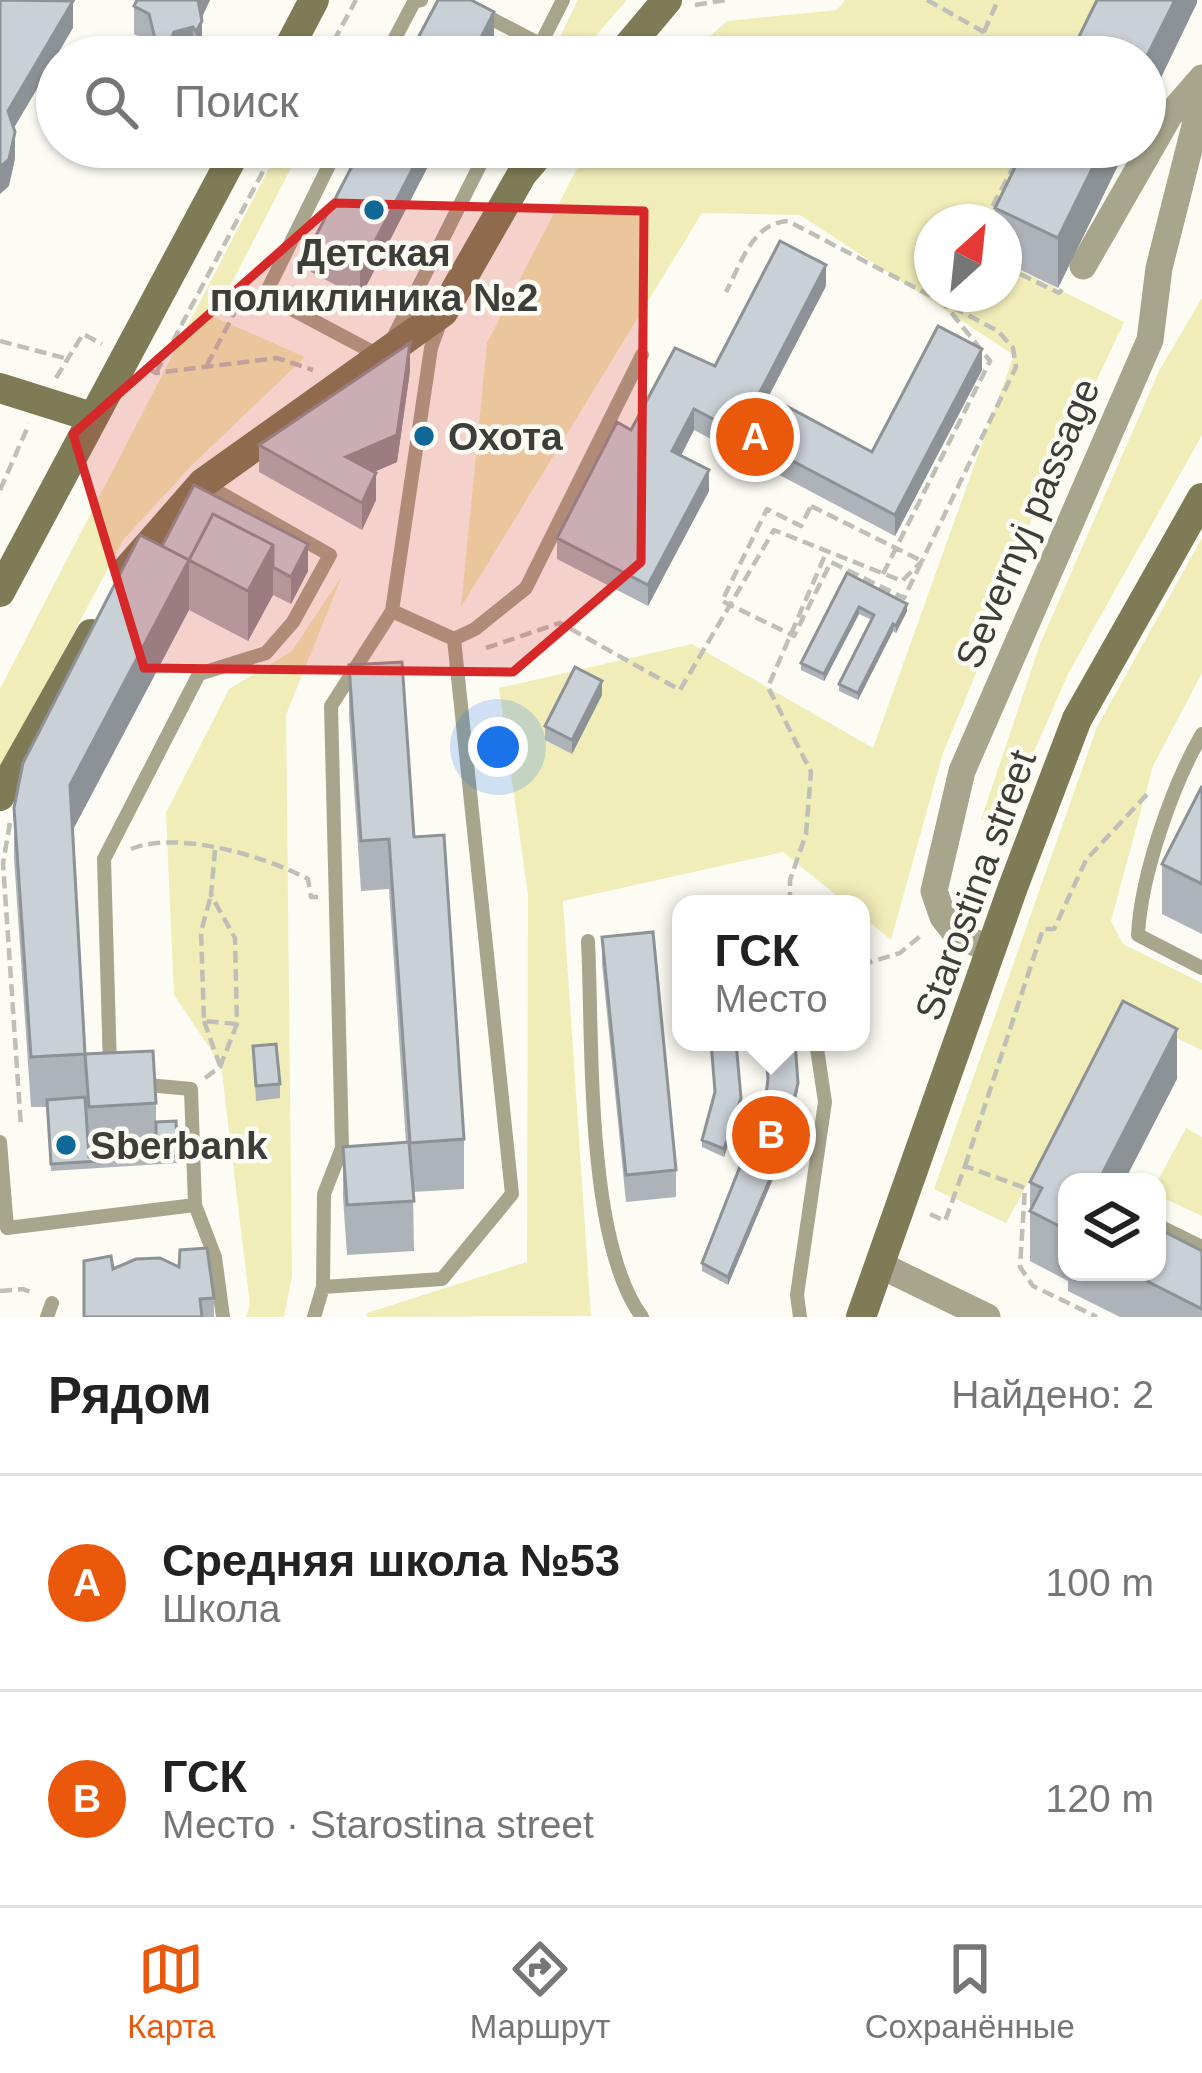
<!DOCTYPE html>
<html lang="ru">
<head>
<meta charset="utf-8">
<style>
	:root { --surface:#fff; --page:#f6f6f6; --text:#222; --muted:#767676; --line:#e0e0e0; --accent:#ea580c }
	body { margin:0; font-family:Helvetica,sans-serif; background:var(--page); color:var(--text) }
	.controls { position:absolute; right:36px; bottom:36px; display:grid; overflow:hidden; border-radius:24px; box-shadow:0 3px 9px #0004 }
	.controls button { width:108px; height:108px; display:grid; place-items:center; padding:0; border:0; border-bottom:3px solid var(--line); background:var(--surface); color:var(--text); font:60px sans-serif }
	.compass { position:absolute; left:914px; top:204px; width:108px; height:108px; border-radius:50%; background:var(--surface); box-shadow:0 3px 9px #0004; rotate:27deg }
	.you { position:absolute; left:498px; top:747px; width:42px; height:42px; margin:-30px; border:9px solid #fff; border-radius:50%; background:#1a73e8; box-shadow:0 0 0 18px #1a73e833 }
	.badge { display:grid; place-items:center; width:78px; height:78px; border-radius:50%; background:var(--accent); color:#fff; font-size:39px; font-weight:700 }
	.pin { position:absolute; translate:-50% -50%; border:6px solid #fff; box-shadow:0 3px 12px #0006 }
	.popup { position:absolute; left:672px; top:895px; width:198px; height:156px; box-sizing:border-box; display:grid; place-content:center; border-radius:24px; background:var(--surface); filter:drop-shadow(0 3px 9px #0005); font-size:39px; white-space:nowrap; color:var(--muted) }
	.popup b { font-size:45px; color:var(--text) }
	.popup::after { content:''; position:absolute; left:50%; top:100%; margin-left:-24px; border:24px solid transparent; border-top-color:var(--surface) }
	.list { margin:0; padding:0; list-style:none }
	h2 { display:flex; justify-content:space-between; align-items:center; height:156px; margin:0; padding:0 48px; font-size:51px }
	h2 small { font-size:39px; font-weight:400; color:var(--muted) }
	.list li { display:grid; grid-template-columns:78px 1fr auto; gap:36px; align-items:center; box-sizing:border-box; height:216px; padding:0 48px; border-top:3px solid var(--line) }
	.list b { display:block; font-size:45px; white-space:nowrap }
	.list p { margin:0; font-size:39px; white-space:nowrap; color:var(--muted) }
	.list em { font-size:39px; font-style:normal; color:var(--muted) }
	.icon { flex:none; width:66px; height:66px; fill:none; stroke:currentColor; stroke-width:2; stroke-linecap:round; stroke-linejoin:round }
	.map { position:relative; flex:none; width:1202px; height:1317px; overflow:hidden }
	.search { position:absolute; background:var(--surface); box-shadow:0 3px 9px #0004; left:36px; right:36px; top:36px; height:132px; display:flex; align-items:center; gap:30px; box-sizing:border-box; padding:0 42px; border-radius:66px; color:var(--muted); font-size:45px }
	.sheet { height:588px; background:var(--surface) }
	nav { display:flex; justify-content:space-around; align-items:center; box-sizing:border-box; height:168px; border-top:3px solid var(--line); background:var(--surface); font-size:33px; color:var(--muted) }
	nav a { display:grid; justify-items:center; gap:6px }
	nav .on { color:var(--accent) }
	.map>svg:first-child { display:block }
	.green { fill:#f1edb9 }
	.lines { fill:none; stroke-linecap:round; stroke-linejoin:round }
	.path { stroke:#bfbfb8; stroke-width:4.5; stroke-dasharray:12 6; stroke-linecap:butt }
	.lane { stroke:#a7a58c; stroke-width:14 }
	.street { stroke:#a7a58c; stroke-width:27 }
	.secondary { stroke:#7f7b56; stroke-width:30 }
	.wall { fill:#adb3b8 }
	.shaded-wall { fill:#8d9296 }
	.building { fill:#c9d0d6; stroke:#8d9296; stroke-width:3 }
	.marked { fill:#d62828; fill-opacity:0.2; stroke:#d62828; stroke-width:9; stroke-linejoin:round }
	.poi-dot { fill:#106899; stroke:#fcfcf4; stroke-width:4.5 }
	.labels { text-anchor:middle; stroke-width:9; stroke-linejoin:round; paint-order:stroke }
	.poi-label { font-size:39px; font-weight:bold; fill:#3d3d3a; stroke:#fcfcf4; text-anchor:start }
	.street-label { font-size:39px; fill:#3d3d3a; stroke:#fcfcf4 }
</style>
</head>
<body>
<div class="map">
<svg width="1202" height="1317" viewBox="0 0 1202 1317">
	<rect width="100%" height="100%" fill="#fcfcf4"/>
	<path class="green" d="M578 0H627L577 57H550Z
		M845 0H1098L1070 57H686L727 21 837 10Z
		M280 147H302L214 317 305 357 191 466 123 540 0 772V689Z
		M588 147H1027L990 222H932V294H1004V262L1124 322 1032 518 1000 615 943 753 891 940 861 915V904H847L783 852 563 901 591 1316 367 1317V1313L527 1262 528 895 499 688 692 644 873 748 1014 355 800 215 702 213 461 607 487 343Z
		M1202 298V435L1068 674 1009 809 981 820 1040 644 1159 371Z
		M1202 538V673L1153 766 1111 921 1123 944 1202 983V1050L1121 1012 1006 1223 934 1189 1097 727Z
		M342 576 286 715 292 1276 284 1317H246L250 1305 221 1065 174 995 166 813 229 689 292 651Z
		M1186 1128 1202 1137V1216L1157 1195V1182Z"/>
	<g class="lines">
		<path class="path" d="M927 0 984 32 1003 57
			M695 5 726 0
			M984 32 998 0
			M325 57 356 0
			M984 222 1024 147
			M1004 266 1059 293 1066 285
			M0 341 68 359
			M207 365 236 310 250 303
			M149 369 156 373 277 358 313 370
			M156 373 276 147
			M56 378 83 334 102 344
			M0 490 29 424
			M811 506 922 561 904 598 831 562 794 636 722 601 767 509 801 526Z
			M883 574 990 361 942 301 946 294
			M486 648 560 623 680 690 774 530 902 581 922 561 1016 367 1013 348 998 331 788 221C752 223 741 264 726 292
			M10 823 3 863 21 1127
			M131 849C178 830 264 856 308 879L311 897H318
			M210 899 201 932 204 1021 237 1024
			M790 904V880L806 834 811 772 768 687 826 553
			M861 965 900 953 924 933
			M204 1021 220 1066
			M205 1078 220 1067 237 1024 235 938 211 895 215 850
			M965 1166 1043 929H1054L1086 860 1151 790
			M930 1214 945 1221 965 1166 1025 1188 1020 1267 1033 1286 1097 1317
			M0 1291 23 1289 35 1294"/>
		<path class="lane" d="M455 0 540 44
			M385 57 414 2 421 0
			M534 57 563 0
			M338 147 265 295 380 356
			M394 336 489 147
			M454 639 475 629 526 588 642 355
			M1202 734C1172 786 1141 875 1138 935L1202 968
			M588 941C593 1039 585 1240 642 1317
			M110 1068 104 859 199 674 266 653 293 622 330 555 203 483
			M137 1084 191 1089 195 1205
			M0 1142 7 1228 195 1205 215 1257 223 1317
			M1157 1225 1202 1247
			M323 1287 442 1279 512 1194 454 639 392 611
			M47 1317 52 1303
			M314 1317 323 1287 324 1194 342 1148 331 706 392 611 431 348 440 323
			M800 1317 797 1295 825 1102 816 1042"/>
		<path class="street" d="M1083 266 1169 116 1202 78
			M992 950 957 935 943 917 934 891 962 771 1150 340 1159 268 1202 98
			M880 1265 987 1317"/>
		<path class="secondary" d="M284 57 314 0
			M619 57 667 0
			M0 388 92 417
			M126 571 203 483 443 312 522 174 545 147
			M0 592 238 147
			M0 796 91 634
			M861 1317 1013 887 1077 719 1202 498"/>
	</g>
	<path class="wall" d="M137 0H210L201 18 202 48 197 57 193 54 182 57H153L149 41 134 34V6Z
		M362 147H438L360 298 311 272V245Z
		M1025 147H1127L1058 288 1004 262V222H995V208Z
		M826 286 768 397 872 452 982 370 895 536 694 430 681 456 709 491 648 606 557 559V538L715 366Z
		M410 371 397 462 374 472 376 500 362 530 259 472V445Z
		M162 546 308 571 291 604 273 595 248 641 189 610 73 830 85 1054 156 1103V1122L176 1121 178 1163 51 1171 47 1107H31L14 858V808Z
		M847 573 907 611 896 633 893 631 858 700 839 691V684L872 620 859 614 824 681 801 670V663Z
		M349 665 414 837 464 1139V1189L413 1192 414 1251 347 1255 343 1197V1147L406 1143 389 889 361 891 349 715Z
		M602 695 572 754 545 740V726Z
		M1202 786V934L1162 914V864Z
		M602 937 676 1170V1197L626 1202 602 964Z
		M253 1046 280 1084V1098L256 1101Z
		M1177 1079 1067 1182V1272H1157L1202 1251V1317H1120L1068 1291V1281L1030 1261V1182Z
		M768 1082 798 1090 781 1160 728 1285 702 1271V1263L765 1103Z
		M741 1105 724 1157 702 1147V1140Z
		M113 1269 214 1298V1317H84Z"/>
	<path class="shaded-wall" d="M198 0H210L198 26Z
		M1175 0H1197V3L1145 111V60Z
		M73 1V28L8 138V111Z
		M494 12V39L485 57H471Z
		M202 21V48L196 57V32Z
		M193 27V54L182 57H168V48L174 32Z
		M15 132V159L9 186 0 194V167Z
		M424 147H438L360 298V270Z
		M1103 147H1127L1058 288V238Z
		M826 265V286L760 413V392Z
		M410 343V371L397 462 346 484V457Z
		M982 349V370L895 536V515Z
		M694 409V430L672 472V451Z
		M709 470V491L648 606V585Z
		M376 473V500L362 530V503Z
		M308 544V571L291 604V577Z
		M273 545V595L248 641V591Z
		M189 560V610L70 835V785Z
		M907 604V611L896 633V626Z
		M859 607V614L824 681V674Z
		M893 624V631L858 700V693Z
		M602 681V695L572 754V740Z
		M1177 1029V1079L1124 1182H1098Z
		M798 1083V1090L781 1160 728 1285V1277Z
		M741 1098V1105L724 1157V1149Z"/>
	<path class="building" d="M0 0 73 1 8 111 15 132 9 159 0 167Z
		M137 0H198L202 21 196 32 193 27 174 32 168 48 156 43 149 14 134 6Z
		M438 0H471L494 12 471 57H408Z
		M1097 0H1175L1145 60V57H1069Z
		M362 147H424L360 270 311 245Z
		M1025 147H1103L1058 238 995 208Z
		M780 241 826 265 760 392 872 452 938 326 982 349 895 515 694 409 672 451 709 470 648 585 557 538 617 422 631 430 675 348 715 366Z
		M410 343 397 435 346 457 376 473 362 503 259 445Z
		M194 485 308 544 291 577 273 567V545L213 514 189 560 162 546Z
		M213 514 273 545 248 591 189 560Z
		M140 535 189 560 70 785 85 1054 31 1057 14 808 23 763Z
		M847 573 907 604 896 626 893 624 858 693 839 684 874 615 859 607 824 674 801 663Z
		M402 662 414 837 444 835 464 1139 410 1143 389 839 361 841 349 665Z
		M575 667 602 681 572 740 545 726Z
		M1202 786V884L1162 864Z
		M653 932 676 1170 626 1175 602 937Z
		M1123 1001 1177 1029 1098 1182H1067V1230L1030 1211 1042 1188 1030 1182Z
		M711 1042H736L741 1098 724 1149 702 1140 715 1092Z
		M765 1042H795L798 1083 781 1153 728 1277 702 1263 765 1103 768 1079Z
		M276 1044 280 1084 256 1086 253 1046Z
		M153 1051 156 1103 89 1107 85 1054Z
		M85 1097 89 1157 156 1153V1122L176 1121 178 1156 51 1164 47 1100Z
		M409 1142 414 1201 347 1205 343 1147Z
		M1157 1228 1202 1251V1309L1129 1272H1157Z
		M207 1248 214 1298 200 1299 202 1317H84V1261L111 1256 113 1269 136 1259 160 1258 179 1267 180 1250Z"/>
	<path class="marked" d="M335 203 644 211 641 562 513 672 144 668 73 434Z"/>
	<g class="poi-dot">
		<circle cx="374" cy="210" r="12"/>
		<circle cx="424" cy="436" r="12"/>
		<circle cx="66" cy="1145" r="12"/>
	</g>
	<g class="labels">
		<g class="poi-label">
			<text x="374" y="266" text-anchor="middle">Детская<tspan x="374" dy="45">поликлиника №2</tspan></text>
			<text x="448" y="450">Охота</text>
			<text x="90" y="1159">Sberbank</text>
		</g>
		<g class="street-label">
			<text transform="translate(1027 523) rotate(-67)" y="14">Severnyj passage</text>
			<text transform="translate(975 885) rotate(-70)" y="14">Starostina street</text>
		</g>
	</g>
</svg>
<div class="controls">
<button><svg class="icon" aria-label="layers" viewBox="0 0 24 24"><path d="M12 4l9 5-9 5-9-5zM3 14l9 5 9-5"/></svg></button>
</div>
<svg class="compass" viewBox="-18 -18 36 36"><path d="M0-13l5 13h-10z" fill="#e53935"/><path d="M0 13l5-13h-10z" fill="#767676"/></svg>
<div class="you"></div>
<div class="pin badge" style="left:755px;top:437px">A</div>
<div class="pin badge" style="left:771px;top:1135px">B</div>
<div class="popup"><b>ГСК</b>Место</div>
<div class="search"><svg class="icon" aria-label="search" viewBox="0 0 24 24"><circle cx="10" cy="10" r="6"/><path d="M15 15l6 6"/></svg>Поиск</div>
</div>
<section class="sheet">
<h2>Рядом<small>Найдено: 2</small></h2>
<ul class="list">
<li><span class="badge">A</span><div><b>Средняя школа №53</b><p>Школа</p></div><em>100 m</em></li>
<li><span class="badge">B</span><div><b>ГСК</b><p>Место · Starostina street</p></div><em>120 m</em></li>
</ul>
</section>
<nav>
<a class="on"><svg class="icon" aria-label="map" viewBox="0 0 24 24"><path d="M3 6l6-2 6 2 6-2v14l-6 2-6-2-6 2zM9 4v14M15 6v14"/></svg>Карта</a>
<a><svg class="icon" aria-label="directions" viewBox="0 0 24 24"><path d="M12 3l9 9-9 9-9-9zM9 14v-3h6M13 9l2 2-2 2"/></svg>Маршрут</a>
<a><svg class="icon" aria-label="saved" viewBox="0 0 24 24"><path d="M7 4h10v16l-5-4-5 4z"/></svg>Сохранённые</a>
</nav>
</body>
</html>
